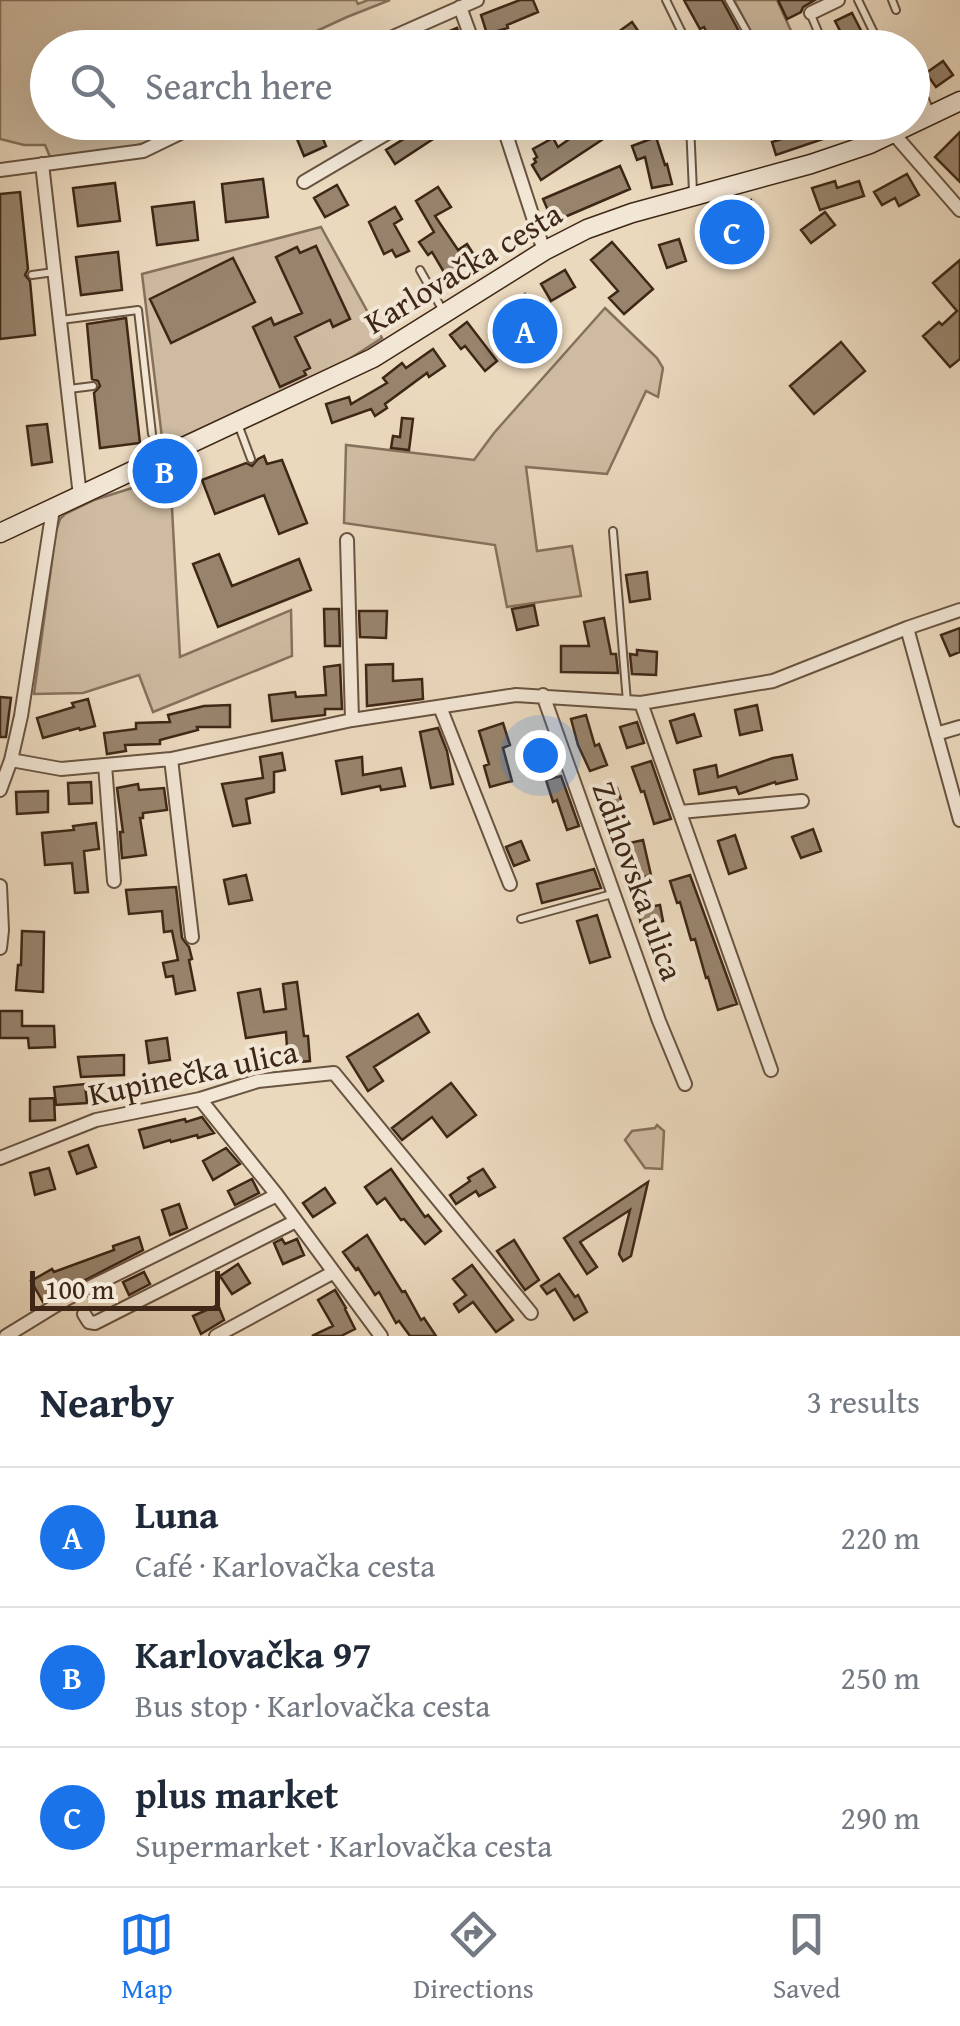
<!DOCTYPE html>
<html lang="en">
<head>
<meta charset="utf-8">
<style>
	:root { --surface:#fff; --page:#f6f6f7; --text:#1f2937; --muted:#747a83; --line:#e0e1e3; --accent:#1a73e8 }
	body { margin:0; font-family:"Gentium Book Plus",serif; background:var(--page); color:var(--text) }
	.scale { position:absolute; left:30px; bottom:25px; width:190px; box-sizing:border-box; padding-left:10px; border:5px solid #3e2716; border-top:0; font-size:28px; line-height:35px; white-space:nowrap; color:#3e2716; -webkit-text-stroke:8px #f2e6d5; paint-order:stroke }
	.you { position:absolute; left:540px; top:755px; width:35px; height:35px; margin:-25px; border:8px solid #fff; border-radius:50%; background:#1a73e8; box-shadow:0 0 0 15px #1a73e833 }
	.badge { display:grid; place-items:center; width:65px; height:65px; border-radius:50%; background:var(--accent); color:#fff; font-size:32px; font-weight:700 }
	.pin { position:absolute; translate:-50% -50%; border:5px solid #fff; box-shadow:0 2px 10px #0006 }
	.list { margin:0; padding:0; list-style:none }
	h2 { display:flex; justify-content:space-between; align-items:center; height:130px; margin:0; padding:0 40px; font-size:42px }
	h2 small { font-size:32px; font-weight:400; color:var(--muted) }
	.list li { display:grid; grid-template-columns:65px 1fr auto; gap:30px; align-items:center; box-sizing:border-box; height:140px; padding:0 40px; border-top:2px solid var(--line) }
	.list b { display:block; font-size:38px; white-space:nowrap }
	.list p { margin:0; font-size:32px; white-space:nowrap; color:var(--muted) }
	.list em { font-size:32px; font-style:normal; color:var(--muted) }
	.icon { flex:none; width:55px; height:55px; fill:none; stroke:currentColor; stroke-width:2; stroke-linecap:round; stroke-linejoin:round }
	.map { position:relative; flex:none; width:960px; height:1336px; overflow:hidden }
	.search { position:absolute; background:var(--surface); box-shadow:0 10px 40px #0002; left:30px; right:30px; top:30px; height:110px; display:flex; align-items:center; gap:25px; box-sizing:border-box; padding:0 35px; border-radius:55px; color:var(--muted); font-size:38px }
	.sheet { height:550px; background:var(--surface) }
	nav { display:flex; justify-content:space-around; align-items:center; box-sizing:border-box; height:140px; border-top:2px solid var(--line); background:var(--surface); font-size:28px; color:var(--muted) }
	nav a { display:grid; justify-items:center; gap:5px }
	nav .on { color:var(--accent) }
	.map>svg:first-child { display:block }
	.green { fill:#cebba1; stroke:#86715c; stroke-width:2.5 }
	.building { fill:#98846d; stroke:#3e2716; stroke-width:2.5 }
	.lines { fill:none; stroke-linecap:round; stroke-linejoin:round }
	.lane-casing { stroke:#695440; stroke-width:10 }
	.street-casing { stroke:#695440; stroke-width:16 }
	.secondary-casing { stroke:#3e2716; stroke-width:21 }
	.lane { stroke:#f2e6d5; stroke-width:6 }
	.street { stroke:#f2e6d5; stroke-width:12 }
	.secondary { stroke:#f2e6d5; stroke-width:18 }
	.labels { text-anchor:middle; stroke-width:8; stroke-linejoin:round; paint-order:stroke }
	.street-label { font-size:32px; fill:#3e2716; stroke:#f2e6d5 }
</style>
</head>
<body>
<div class="map">
<svg width="960" height="1336" viewBox="0 0 960 1336">
	<rect width="100%" height="100%" fill="#ebd9be"/>
	<filter id="stains"><feTurbulence type="fractalNoise" baseFrequency=".002" numOctaves="4"/><feColorMatrix values="0 0 0 0 .2 0 0 0 0 .09 0 0 0 0 .02 0 0 0 .5 -.17"/></filter>
	<radialGradient id="worn" r=".72"><stop offset=".6" stop-color="#630" stop-opacity="0"/><stop offset="1" stop-color="#630" stop-opacity=".3"/></radialGradient>
	<path class="green" d="M0 0H356L358 4 368 0H390L347 17 282 47 48 48V122L191 123 158 139 131 147 51 159 45 145H24L0 139Z
		M734 0H777L797 44 787 47H759Z
		M321 227 382 338 340 365 163 446 142 274Z
		M605 308 657 358 663 368 658 397 646 391 607 474 526 467 537 551 572 546 581 596 507 607 495 545 344 523 346 445 474 460 494 433Z
		M170 471 180 657 291 610 292 656 153 712 139 675 83 693 34 694 56 531 60 519 65 514 94 500 151 482Z
		M657 1125 664 1131 662 1169 645 1168 625 1140 632 1131 655 1128Z"/>
	<path class="building" d="M520 0H533L538 12 507 25 508 28 487 34 481 15Z
		M684 0H722L748 48H714L704 27 700 29Z
		M778 0H815L803 7 801 12 787 19Z
		M852 13 870 48H849L835 21Z
		M632 22 650 48H612L607 40Z
		M457 28 464 48H411V47Z
		M943 61 953 75 936 87 926 73Z
		M290 122H316L326 146 304 156Z
		M431 122 439 135 395 164 386 150Z
		M594 122H629L541 180 532 165 536 162 534 159 537 157 533 149 553 138 558 147Z
		M816 122H824L829 137 776 155 772 142 782 139 779 128 790 125 792 132Z
		M960 132V182L935 157Z
		M656 137 665 165 667 164 672 184 652 188 645 157 637 160 632 146Z
		M620 166 630 189 553 222 543 199Z
		M907 174 919 195 899 206 895 198 882 205 874 192Z
		M263 179 268 217 226 222 222 184Z
		M835 181 837 188 859 181 864 196 820 210 812 188Z
		M115 183 120 221 78 226 73 188Z
		M337 185 348 205 325 217 314 198Z
		M438 187 451 207 435 216 458 250 467 244 474 255 459 265 462 270 448 279 432 252 428 255 419 242 434 232 416 201Z
		M20 192 28 269 25 275 30 281 35 335 0 339V194Z
		M751 200 757 223 713 234 720 250 706 256 701 246 706 244 701 217 726 212 725 207Z
		M194 202 198 240 157 245 152 207Z
		M395 207 402 219 394 224 409 251 396 257 392 250 384 254 369 222Z
		M825 212 835 225 811 243 801 230Z
		M679 239 686 261 667 268 659 245Z
		M612 242 653 289 624 314 609 298 618 291 591 260Z
		M316 246 350 319 333 327 330 320 295 337 310 368 304 371 306 375 280 387 253 327 271 318 274 325 302 313 276 257 297 247 300 253Z
		M118 252 122 290 81 295 76 257Z
		M233 258 255 302 171 343 150 299Z
		M960 260V359L950 367 923 336 939 322 942 325 957 311 933 283Z
		M565 270 575 287 551 301 541 284Z
		M525 294 534 308 515 320 506 306Z
		M126 318 140 443 100 448 94 393 100 386 98 381 92 379 87 324Z
		M467 322 497 361 485 371 465 346 461 349 450 335Z
		M841 342 865 371 814 414 790 386Z
		M433 349 445 366 429 377 427 373 385 404 387 408 375 416 371 409 332 423 326 404 349 397 351 404 387 383 383 378 402 363 406 368Z
		M402 418 413 419 409 450 391 448 393 436 400 437Z
		M47 424 52 462 32 465 27 426Z
		M264 456 267 464 282 460 307 523 279 534 264 495 215 514 202 480 246 463 252 466 258 459Z
		M219 554 232 586 299 559 311 590 218 627 193 564Z
		M647 572 650 599 630 602 626 575Z
		M534 605 538 625 517 630 512 609Z
		M324 609H339L340 646H325Z
		M359 611H387L386 638 360 637Z
		M604 618 611 654H616L618 673 561 672V646H589L584 622Z
		M960 628V652L950 656 941 635Z
		M637 650 657 652 656 675 632 674 630 654 637 655Z
		M393 664V681L422 679 423 699 367 706 366 665Z
		M340 665 342 709H325V715L272 721 269 695 295 692 296 697 326 695 324 667Z
		M0 697 11 698 6 737H0Z
		M88 699 95 726 80 730 79 728 43 738 37 718 74 707 72 703Z
		M230 705V727H197L198 730 160 740V744L125 745 126 751 107 754 104 733 136 729V723L170 722 168 715 204 706Z
		M757 705 762 730 740 735 735 710Z
		M694 714 701 736 677 743 670 721Z
		M586 715 595 746 599 744 607 765 590 771 578 745 571 719Z
		M637 722 644 743 627 748 620 727Z
		M503 723 510 745 503 748 512 781 490 787 484 766 489 764 479 731Z
		M438 728 447 751 453 784 431 788 420 732Z
		M282 753 285 770 274 772V792L246 799 250 823 233 826 222 784 263 778 260 757Z
		M792 755 797 779 776 784 775 782 739 794 736 787 699 794 694 770 716 765 718 777 773 758Z
		M362 757 363 775 401 768 405 786 381 790 380 786 342 794 336 761Z
		M651 761 671 819 654 824 644 791 641 792 632 767Z
		M561 776 579 826 567 830 557 800 553 802 546 780Z
		M91 782 92 803 69 804 68 783Z
		M138 784 139 790 164 788 167 810 143 813V818H140L146 855 122 858 120 832H123L117 788Z
		M617 788 628 820 612 825 601 794Z
		M48 791V812L17 814 16 792Z
		M96 823 99 849 84 851 88 892 75 893 72 863 45 865 42 833 74 830 73 826Z
		M813 829 821 851 801 858 792 837Z
		M735 835 746 868 729 874 718 841Z
		M643 840 651 875 630 880 621 845Z
		M521 841 529 860 514 866 506 847Z
		M594 869 601 888 542 903 537 884Z
		M246 875 252 900 229 904 224 880Z
		M690 875 737 1004 718 1010 708 977 706 978 695 939 691 940 680 902 677 903 670 881Z
		M176 887 182 938 189 947 192 959 189 960 195 990 176 994 173 976 166 977 163 963 178 960 172 931 164 932 162 911 129 914 126 890Z
		M660 905 663 921 641 925 638 909Z
		M597 915 610 957 590 963 577 921Z
		M22 931 44 932 43 992 16 990 18 965H21Z
		M297 982 304 1036H308L310 1061 288 1063 286 1032 246 1038 238 993 260 989 264 1012 286 1009 283 984Z
		M0 1011H22V1026H54L55 1047 29 1048 28 1038H0Z
		M418 1014 429 1032 374 1067 383 1081 368 1091 347 1057Z
		M167 1038 170 1060 149 1063 146 1041Z
		M124 1055V1075L81 1077 78 1057Z
		M451 1083 476 1115 447 1137 432 1117 402 1140 392 1128Z
		M85 1084 87 1103 56 1105 54 1087Z
		M54 1098 55 1120 30 1121V1099Z
		M202 1117 214 1133 198 1138 197 1135 171 1142 170 1140 144 1148 139 1130 185 1119 186 1122Z
		M88 1145 96 1167 77 1174 69 1152Z
		M226 1148 240 1164 213 1180 203 1161Z
		M49 1168 55 1189 35 1195 30 1173Z
		M391 1169 425 1217 428 1215 441 1231 425 1244 404 1219 401 1220 385 1198 377 1204 365 1187Z
		M483 1169 495 1187 479 1196 476 1191 456 1204 450 1195 470 1181 468 1178Z
		M252 1179 259 1193 235 1205 228 1191Z
		M648 1182 631 1256 623 1261 619 1254 630 1210 580 1242 597 1267 587 1274 564 1238Z
		M325 1188 335 1203 313 1217 303 1203Z
		M179 1204 187 1228 170 1235 162 1210Z
		M367 1235 402 1292 405 1291 421 1320 424 1318 436 1336H410L399 1321 396 1323 379 1292 375 1295 358 1268 356 1270 343 1252Z
		M139 1237 143 1250 43 1302 31 1281 52 1269 54 1272 114 1250 113 1246Z
		M282 1239 285 1244 297 1239 304 1255 283 1264 274 1243Z
		M514 1240 539 1280 525 1290 497 1251Z
		M238 1264 250 1283 232 1294 220 1276Z
		M472 1265 513 1320 496 1332 473 1302 459 1312 454 1304 466 1295 453 1279Z
		M144 1272 150 1284 129 1295 123 1282Z
		M559 1274 575 1297 578 1295 587 1312 574 1320 555 1289 547 1294 541 1286Z
		M335 1290 346 1308 345 1309 355 1329 341 1336H312L333 1326 318 1300Z
		M218 1305 224 1320 201 1334 193 1316Z"/>
	<g class="lines">
		<defs>
			<path id="lane" d="M666 0 686 41 694 48
				M729 0 756 48
				M858 0 874 33
				M892 0 896 10
				M802 48 821 39 811 15
				M912 88 919 85 931 114
				M692 122 690 124 693 192
				M420 270 442 309
				M32 275 54 272
				M61 320 138 310 152 434
				M69 389 93 386
				M238 424 251 459
				M613 531 627 702
				M521 919 612 894"/>
			<path id="street" d="M460 7 475 48
				M811 13 838 0
				M368 48 477 0
				M502 122 544 251
				M893 133 960 210
				M42 164 80 496
				M0 170 143 151 203 122
				M304 182 406 122
				M347 540 352 720
				M907 628 960 820
				M543 695 659 1021 685 1084
				M641 703 771 1070
				M440 707 510 884
				M936 734 960 727
				M171 759 192 937
				M11 760 61 769 171 759 352 720 516 695 641 703 773 681 907 628 960 610
				M105 765 114 881
				M0 790 11 760 21 716 53 509
				M680 812 802 801
				M0 886 2 930 0 948
				M200 1099 277 1195 381 1336
				M0 1158 96 1120 200 1099 258 1081 334 1073 531 1313
				M84 1314 89 1322 95 1323 296 1221
				M6 1336 68 1298 277 1195
				M216 1336 334 1272"/>
			<path id="secondary" d="M0 533 373 358 544 251 587 229 632 213 811 164 870 144 960 101"/>
		</defs>
		<use href="#lane" class="lane-casing"/>
		<use href="#street" class="street-casing"/>
		<use href="#secondary" class="secondary-casing"/>
		<use href="#lane" class="lane"/>
		<use href="#street" class="street"/>
		<use href="#secondary" class="secondary"/>
	</g>
	<g class="labels">
		<g class="street-label">
			<text transform="translate(463 268) rotate(-31)" y="11">Karlovačka cesta</text>
			<text transform="translate(638 881) rotate(70)" y="11">Zdihovska ulica</text>
			<text transform="translate(193 1073) rotate(-12)" y="11">Kupinečka ulica</text>
		</g>
	</g>
	<rect width="100%" height="100%" filter="url(#stains)"/>
	<rect width="100%" height="100%" fill="url(#worn)"/>
</svg>
<div class="scale">100 m</div>
<div class="you"></div>
<div class="pin badge" style="left:525px;top:331px">A</div>
<div class="pin badge" style="left:165px;top:471px">B</div>
<div class="pin badge" style="left:732px;top:232px">C</div>
<div class="search"><svg class="icon" aria-label="search" viewBox="0 0 24 24"><circle cx="10" cy="10" r="6"/><path d="M15 15l6 6"/></svg>Search here</div>
</div>
<section class="sheet">
<h2>Nearby<small>3 results</small></h2>
<ul class="list">
<li><span class="badge">A</span><div><b>Luna</b><p>Café · Karlovačka cesta</p></div><em>220 m</em></li>
<li><span class="badge">B</span><div><b>Karlovačka 97</b><p>Bus stop · Karlovačka cesta</p></div><em>250 m</em></li>
<li><span class="badge">C</span><div><b>plus market</b><p>Supermarket · Karlovačka cesta</p></div><em>290 m</em></li>
</ul>
</section>
<nav>
<a class="on"><svg class="icon" aria-label="map" viewBox="0 0 24 24"><path d="M3 6l6-2 6 2 6-2v14l-6 2-6-2-6 2zM9 4v14M15 6v14"/></svg>Map</a>
<a><svg class="icon" aria-label="directions" viewBox="0 0 24 24"><path d="M12 3l9 9-9 9-9-9zM9 14v-3h6M13 9l2 2-2 2"/></svg>Directions</a>
<a><svg class="icon" aria-label="saved" viewBox="0 0 24 24"><path d="M7 4h10v16l-5-4-5 4z"/></svg>Saved</a>
</nav>
</body>
</html>
